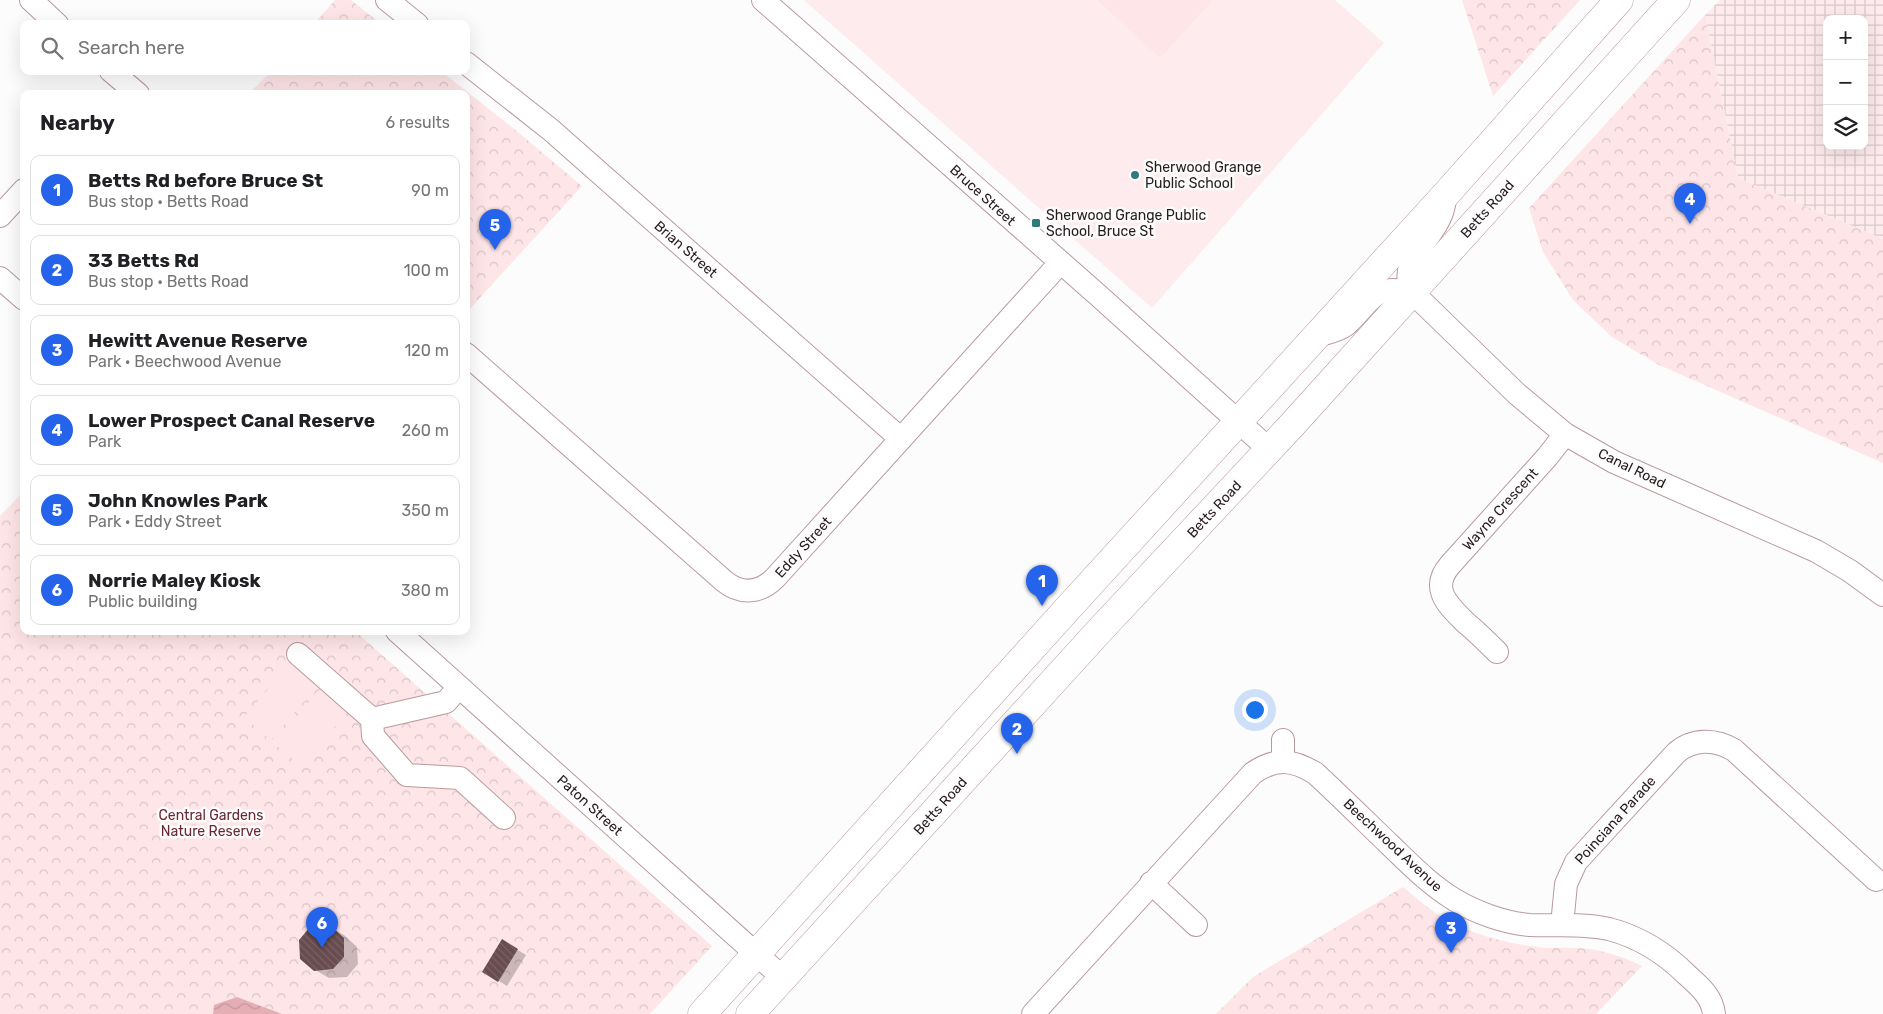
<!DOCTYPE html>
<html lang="en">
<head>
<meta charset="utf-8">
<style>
	:root { --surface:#fff; --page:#f6f6f6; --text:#202124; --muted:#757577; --line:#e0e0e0; --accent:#2563eb }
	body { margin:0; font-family:Rubik,sans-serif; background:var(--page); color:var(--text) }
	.controls { position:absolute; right:15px; top:15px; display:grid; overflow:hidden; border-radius:10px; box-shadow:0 5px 20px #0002 }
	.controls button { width:45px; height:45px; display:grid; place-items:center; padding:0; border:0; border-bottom:1px solid var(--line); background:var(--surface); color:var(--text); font:25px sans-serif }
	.you { position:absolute; left:1254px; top:709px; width:18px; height:18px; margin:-12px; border:4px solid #fff; border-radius:50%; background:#1a73e8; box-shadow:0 0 0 8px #1a73e833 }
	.badge { display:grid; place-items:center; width:32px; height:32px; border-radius:50%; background:var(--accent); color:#fff; font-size:16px; font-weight:700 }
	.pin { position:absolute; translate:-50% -41px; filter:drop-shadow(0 1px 2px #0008) }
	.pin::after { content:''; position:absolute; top:26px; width:18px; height:15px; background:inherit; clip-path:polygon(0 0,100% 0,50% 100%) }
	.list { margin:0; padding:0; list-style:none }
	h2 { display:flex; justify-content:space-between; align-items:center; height:65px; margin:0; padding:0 20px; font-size:21px }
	h2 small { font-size:16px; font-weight:400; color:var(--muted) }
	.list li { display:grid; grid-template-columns:32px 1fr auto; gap:15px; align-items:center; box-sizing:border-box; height:70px; margin:0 10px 10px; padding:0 10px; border:1px solid var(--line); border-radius:10px }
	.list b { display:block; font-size:19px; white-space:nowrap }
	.list p { margin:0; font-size:16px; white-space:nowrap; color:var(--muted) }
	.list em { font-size:16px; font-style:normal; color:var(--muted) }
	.icon { flex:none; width:28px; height:28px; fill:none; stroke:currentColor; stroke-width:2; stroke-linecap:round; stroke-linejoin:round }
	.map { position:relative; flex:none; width:1883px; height:1014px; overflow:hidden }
	.search { position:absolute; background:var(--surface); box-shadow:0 5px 20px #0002; left:20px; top:20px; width:450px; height:55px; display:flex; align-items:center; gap:12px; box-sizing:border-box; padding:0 18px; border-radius:10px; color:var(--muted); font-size:19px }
	.panel { position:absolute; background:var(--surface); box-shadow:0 5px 20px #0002; left:20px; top:90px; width:450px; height:545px; border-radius:10px }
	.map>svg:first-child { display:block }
	.built { fill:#fdebed }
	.industrial { fill:url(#industrial-grid); fill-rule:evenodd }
	.park { fill:url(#park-crowns) }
	.garden { fill:#fee5e8 }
	.water { fill:url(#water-waves) }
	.shadow { fill:#0003 }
	.building { fill:url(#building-back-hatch) }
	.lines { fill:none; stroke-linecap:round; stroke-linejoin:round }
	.minor-casing { stroke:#ba999d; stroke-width:24 }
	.highway-casing { stroke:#ba999d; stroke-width:29 }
	.minor { stroke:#fff; stroke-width:22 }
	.highway { stroke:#fff; stroke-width:28 }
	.poi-dot { fill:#317a7c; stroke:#fcfcfc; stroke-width:2 }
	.labels { text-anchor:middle; stroke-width:5; stroke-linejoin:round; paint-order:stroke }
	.poi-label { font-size:14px; fill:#281b1d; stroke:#fcfcfc; text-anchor:start }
	.street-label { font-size:14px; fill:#281b1d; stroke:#fcfcfc }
	.park-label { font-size:14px; fill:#6a2836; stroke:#fcfcfc }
</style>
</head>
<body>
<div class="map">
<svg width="1883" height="1014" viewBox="0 0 1883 1014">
	<defs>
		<pattern id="industrial-grid" width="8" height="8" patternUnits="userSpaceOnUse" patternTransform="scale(1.25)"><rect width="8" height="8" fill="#fdebed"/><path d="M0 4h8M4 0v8" fill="none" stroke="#d9c9cb"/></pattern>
		<pattern id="park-crowns" width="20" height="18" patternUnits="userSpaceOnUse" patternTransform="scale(1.25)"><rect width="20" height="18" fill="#fee5e8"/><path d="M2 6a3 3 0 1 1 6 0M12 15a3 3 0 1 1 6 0" fill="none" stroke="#dac4c7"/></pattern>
		<pattern id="water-waves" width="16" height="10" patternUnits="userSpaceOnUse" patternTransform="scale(1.25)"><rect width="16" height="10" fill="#e5aeb5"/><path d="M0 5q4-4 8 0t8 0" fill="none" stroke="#c4959b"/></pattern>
		<pattern id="building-back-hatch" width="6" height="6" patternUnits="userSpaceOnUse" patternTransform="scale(1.25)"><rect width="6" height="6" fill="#684c4f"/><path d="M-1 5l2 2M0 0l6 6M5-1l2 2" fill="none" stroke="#796265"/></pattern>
	</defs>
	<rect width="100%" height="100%" fill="#fcfcfc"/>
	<path class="built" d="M804 0H1335L1384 43 1152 308Z"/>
	<path class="industrial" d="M1720 0H1883V239L1738 178 1705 15ZM1827 19H1864V146H1827Z"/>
	<path class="park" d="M335 0H351L381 24H314Z
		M1462 0H1580L1493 96Z
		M1705 15 1738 178 1883 239V463L1659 365 1612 337 1573 300 1543 252 1529 208Z
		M272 71H441L513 128 582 186 466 313V94H248Z
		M24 491V631H355L712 946 650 1014H0V516Z
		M1403 887C1413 895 1423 904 1433 911 1463 932 1501 943 1538 947 1549 949 1561 947 1572 948 1598 948 1619 955 1642 966L1596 1014H1216L1253 977Z"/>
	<path class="garden" d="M1097 0H1213L1160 58Z
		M294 659 321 682 271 740 244 717Z
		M324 685 351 708 301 766 274 743Z"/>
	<path class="water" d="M237 997 277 1012 282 1014H213L214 1005Z"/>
	<path class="shadow" d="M330 927 344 935 357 947 358 964 347 977 329 978 315 970Z
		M503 941 526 955 507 986 499 981Z"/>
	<path class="building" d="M330 925 344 938V957L333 969 314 971 300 959 299 940 310 927Z
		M502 939 518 949 498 982 482 972Z"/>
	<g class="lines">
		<defs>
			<path id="minor" d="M31 0 57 24
				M387 0 417 24
				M763 0 1099 296 1270 450
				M466 63 551 130 901 439
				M111 71 138 94
				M1445 200C1444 205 1443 211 1441 215 1431 242 1396 262 1413 293L1517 394 1565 434 1614 462 1816 551 1850 571 1883 595
				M0 216 24 190
				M0 278 24 299
				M1317 336C1326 333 1339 331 1346 325 1372 302 1372 282 1413 293
				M466 354 724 581C741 595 760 593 775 578L1060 263
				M397 631 783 978
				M1497 652C1487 642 1477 632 1466 623 1449 606 1429 589 1450 565L1548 456 1565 434
				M298 654 372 719 446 702 459 687
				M372 719 373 736 407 775 460 778 504 818
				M1283 740V762
				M1151 883 1196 925
				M1562 925 1566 884 1576 862 1676 753C1693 738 1716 739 1734 750L1876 880
				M1033 1014 1253 773C1275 758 1292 759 1315 773 1340 796 1364 820 1389 844 1410 864 1430 885 1455 900 1477 913 1505 923 1530 925 1556 926 1583 923 1609 929 1639 937 1665 953 1687 975 1699 986 1712 996 1714 1014"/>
			<path id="highway" d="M702 1014 1070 606 1447 193 1619 0
				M750 1014 1101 629 1292 425 1676 0"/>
		</defs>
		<use href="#minor" class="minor-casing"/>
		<use href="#highway" class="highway-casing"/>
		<use href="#minor" class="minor"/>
		<use href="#highway" class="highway"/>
	</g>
	<g class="poi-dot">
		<circle cx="1135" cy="175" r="5"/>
		<rect x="1031" y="218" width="10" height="10" rx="2.5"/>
	</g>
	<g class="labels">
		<g class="poi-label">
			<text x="1145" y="172">Sherwood Grange<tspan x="1145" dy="16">Public School</tspan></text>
			<text x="1046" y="220">Sherwood Grange Public<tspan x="1046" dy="16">School, Bruce St</tspan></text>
		</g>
		<g class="street-label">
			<text transform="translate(983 195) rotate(42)" y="5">Bruce Street</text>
			<text transform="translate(1487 209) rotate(-48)" y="5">Betts Road</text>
			<text transform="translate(686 249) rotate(41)" y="5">Brian Street</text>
			<text transform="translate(1632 468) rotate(26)" y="5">Canal Road</text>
			<text transform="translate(1214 509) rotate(-47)" y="5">Betts Road</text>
			<text transform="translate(1500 509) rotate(-48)" y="5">Wayne Crescent</text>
			<text transform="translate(803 547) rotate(-48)" y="5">Eddy Street</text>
			<text transform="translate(590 805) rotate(42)" y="5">Paton Street</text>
			<text transform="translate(940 806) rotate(-48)" y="5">Betts Road</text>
			<text transform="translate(1615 820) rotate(-48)" y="5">Poinciana Parade</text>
			<text transform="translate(1393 845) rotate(43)" y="5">Beechwood Avenue</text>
		</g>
		<g class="park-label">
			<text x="211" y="820">Central Gardens<tspan x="211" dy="16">Nature Reserve</tspan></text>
		</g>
	</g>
</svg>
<div class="controls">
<button>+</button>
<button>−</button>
<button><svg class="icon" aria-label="layers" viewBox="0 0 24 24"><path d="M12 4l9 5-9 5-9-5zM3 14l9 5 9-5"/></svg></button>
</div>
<div class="you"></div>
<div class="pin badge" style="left:1042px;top:606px">1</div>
<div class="pin badge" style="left:1017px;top:754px">2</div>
<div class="pin badge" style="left:1451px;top:953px">3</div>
<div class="pin badge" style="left:1690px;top:224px">4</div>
<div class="pin badge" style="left:495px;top:250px">5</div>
<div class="pin badge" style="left:322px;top:948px">6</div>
<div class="search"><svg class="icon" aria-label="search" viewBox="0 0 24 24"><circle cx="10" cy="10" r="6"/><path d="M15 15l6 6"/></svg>Search here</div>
<section class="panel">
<h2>Nearby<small>6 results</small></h2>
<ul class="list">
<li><span class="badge">1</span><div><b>Betts Rd before Bruce St</b><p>Bus stop · Betts Road</p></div><em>90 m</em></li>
<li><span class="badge">2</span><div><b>33 Betts Rd</b><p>Bus stop · Betts Road</p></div><em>100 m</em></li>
<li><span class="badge">3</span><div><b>Hewitt Avenue Reserve</b><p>Park · Beechwood Avenue</p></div><em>120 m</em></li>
<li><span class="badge">4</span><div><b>Lower Prospect Canal Reserve</b><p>Park</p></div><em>260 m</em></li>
<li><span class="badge">5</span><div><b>John Knowles Park</b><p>Park · Eddy Street</p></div><em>350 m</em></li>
<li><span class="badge">6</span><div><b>Norrie Maley Kiosk</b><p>Public building</p></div><em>380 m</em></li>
</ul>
</section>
</div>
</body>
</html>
